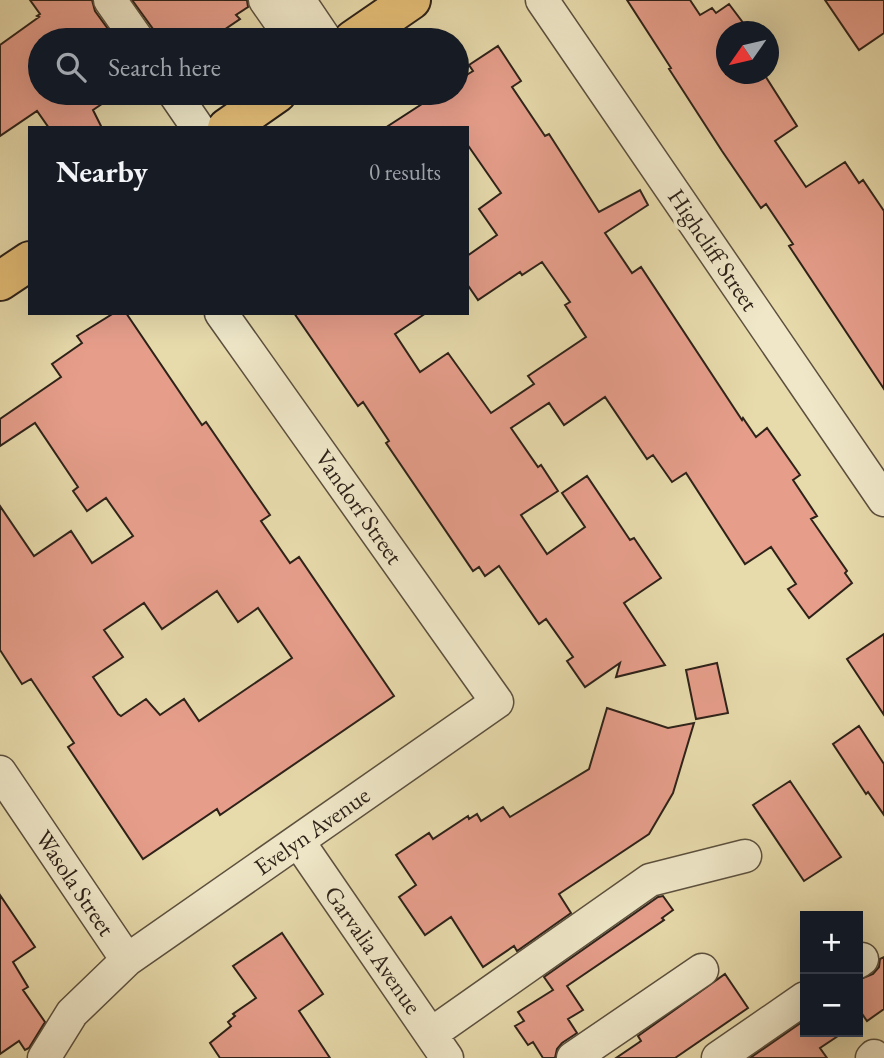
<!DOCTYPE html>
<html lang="en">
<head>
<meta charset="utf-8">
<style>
	:root { --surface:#171b24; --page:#20242c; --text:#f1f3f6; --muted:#9ea1a6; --line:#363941 }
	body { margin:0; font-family:"EB Garamond",serif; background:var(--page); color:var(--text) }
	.controls { position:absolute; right:21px; bottom:21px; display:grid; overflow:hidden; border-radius:0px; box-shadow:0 7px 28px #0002 }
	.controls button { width:63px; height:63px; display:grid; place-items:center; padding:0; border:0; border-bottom:2px solid var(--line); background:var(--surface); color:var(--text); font:35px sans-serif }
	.compass { position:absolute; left:716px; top:21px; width:63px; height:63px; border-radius:50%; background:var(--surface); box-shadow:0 7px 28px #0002; rotate:236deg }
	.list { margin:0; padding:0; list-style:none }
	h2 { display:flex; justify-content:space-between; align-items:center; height:91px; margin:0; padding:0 28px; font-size:30px }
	h2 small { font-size:23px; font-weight:400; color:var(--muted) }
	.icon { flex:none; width:38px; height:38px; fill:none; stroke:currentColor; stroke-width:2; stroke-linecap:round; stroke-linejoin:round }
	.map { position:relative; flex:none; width:884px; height:1058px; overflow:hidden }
	.search { position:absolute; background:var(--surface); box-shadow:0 7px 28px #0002; left:28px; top:28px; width:441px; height:77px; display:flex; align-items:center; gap:18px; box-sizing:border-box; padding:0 24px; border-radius:38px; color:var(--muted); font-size:26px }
	.panel { position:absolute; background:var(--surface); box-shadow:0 7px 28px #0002; left:28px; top:126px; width:441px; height:189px; border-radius:0px }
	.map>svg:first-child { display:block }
	.building { fill:#e69e8b; stroke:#2e2219; stroke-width:2; fill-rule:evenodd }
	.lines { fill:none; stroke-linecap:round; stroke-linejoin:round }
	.minor-casing { stroke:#5c503e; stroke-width:35 }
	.major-casing { stroke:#2e2219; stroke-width:42 }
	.minor { stroke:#efe7c8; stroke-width:32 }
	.major { stroke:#e4bd76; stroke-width:38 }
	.labels { text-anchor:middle; stroke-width:7; stroke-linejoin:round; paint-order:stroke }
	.street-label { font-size:24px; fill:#2e2219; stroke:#efe7c8 }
</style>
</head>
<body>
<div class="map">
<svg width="884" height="1058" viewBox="0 0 884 1058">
	<rect width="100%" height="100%" fill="#e7daab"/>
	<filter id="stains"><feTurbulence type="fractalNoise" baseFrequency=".00286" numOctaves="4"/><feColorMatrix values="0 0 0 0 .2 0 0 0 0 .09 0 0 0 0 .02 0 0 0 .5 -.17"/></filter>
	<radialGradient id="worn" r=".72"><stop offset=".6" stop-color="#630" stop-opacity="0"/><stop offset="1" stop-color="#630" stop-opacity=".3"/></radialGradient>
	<path class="building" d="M30 0H92L95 11 116 40H40V93H118L93 110 102 128H49L37 111 0 136V45L39 17 37 16 40 14Z
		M132 0H247L248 7 236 15 240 19 209 40H156L153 29Z
		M627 0H690L700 15 712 8 716 13 729 4 750 32H726V74H764L797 126 775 141 806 187 845 162 859 183 863 180 884 211V389L789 246 793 244 766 204 761 208 722 151 669 69 671 68Z
		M825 0H884V33L859 50Z
		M498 46 521 81 512 87 545 136 549 134 599 212 640 190 648 205 605 233 632 273 641 267 742 420 743 418 756 437 767 428 800 475 793 480 817 516 811 519 847 571 845 573 852 583 809 618 788 589 796 584 771 547 745 564 686 473 672 482 653 455 647 459 605 397 564 425 549 403 511 428 538 467 541 465 558 491 521 515 547 554 585 527 562 493 587 476 630 540 634 538 661 578 624 603 665 665 616 677 620 663 585 687 567 661 573 657 546 619 539 624 499 566 485 576 479 567 473 571 386 443 389 441 363 402 358 406 294 313H426L395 334 420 372 448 353 491 413 534 384 528 376 586 337 565 305 570 302 542 262 522 275 520 272 478 300 467 284V256L497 235 479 209 501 193 467 144V128H385L439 93H457V81L473 71 469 65Z
		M114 313H126L202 425 206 422 270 515 261 521 290 563 299 557 394 696 220 815 217 809 143 859 68 747 74 743 31 679 22 684 0 650V506L34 556 71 531 92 563 133 536 106 498 87 511 73 491 78 487 35 423 0 446V419L61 377 52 364 82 343 77 336ZM217 591 238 622 258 608 292 658 199 721 184 699 160 715 146 699 121 716 118 714 93 677 123 657 104 630 144 603 162 629Z
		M884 634V715L847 659Z
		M717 663 728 713 696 719 686 670Z
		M607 708 668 728 694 723 673 793 649 834 559 894 571 913 517 951 514 946 483 967 451 917 425 935 399 897 416 885 396 855 429 833 433 839 468 816 469 819 477 814 481 821 503 807 510 817 589 769Z
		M859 726 884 764V815L868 792 866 794 833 744Z
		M790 781 841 857 804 881 753 805Z
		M0 895 35 947 13 962 28 987 23 990 45 1022 29 1048 25 1050 19 1041 0 1054Z
		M663 896 673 910 662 918 664 920 567 986 583 1010 568 1019 577 1033 562 1043 557 1049 555 1058H543L533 1042 528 1045 515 1026 524 1021 518 1012 553 990 544 977 658 897Z
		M282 933 323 994 299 1011 330 1058H220L210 1043 231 1026 228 1022 235 1016 233 1014 256 998 233 966Z
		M884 957V1009L867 1021 858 1008V980L873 974 879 967 880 959Z
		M725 974 748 1008 675 1058H616L641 1041 638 1036Z
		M805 1020V1032H844L820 1048 827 1058H750Z"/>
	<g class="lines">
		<defs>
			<path id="minor" d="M110 0 138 40
				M265 0 293 40
				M299 0 326 40
				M542 0 884 500
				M174 93 198 128
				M0 772 127 960
				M298 841 447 1058
				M858 962 862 959
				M431 1034 650 880 745 856
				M44 1058 72 1013 127 960 497 702 221 313
				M573 1058 702 970
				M718 1058 805 998
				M872 1058 874 1056"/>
			<path id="major" d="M353 40 411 0
				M227 128 277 93
				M0 281 30 261"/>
		</defs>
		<use href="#minor" class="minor-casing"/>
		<use href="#major" class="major-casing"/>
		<use href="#minor" class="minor"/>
		<use href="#major" class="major"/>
	</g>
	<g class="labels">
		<g class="street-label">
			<text transform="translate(713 250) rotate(56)" y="8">Highcliff Street</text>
			<text transform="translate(359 507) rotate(55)" y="8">Vandorf Street</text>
			<text transform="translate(312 831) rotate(-35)" y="8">Evelyn Avenue</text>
			<text transform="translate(75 883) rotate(56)" y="8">Wasola Street</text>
			<text transform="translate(373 950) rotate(55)" y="8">Garvalia Avenue</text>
		</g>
	</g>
	<rect width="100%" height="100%" filter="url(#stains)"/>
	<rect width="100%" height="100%" fill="url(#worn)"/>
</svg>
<div class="controls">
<button>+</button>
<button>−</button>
</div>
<svg class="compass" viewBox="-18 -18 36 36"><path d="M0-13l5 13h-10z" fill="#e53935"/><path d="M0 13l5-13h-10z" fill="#9ea1a6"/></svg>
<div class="search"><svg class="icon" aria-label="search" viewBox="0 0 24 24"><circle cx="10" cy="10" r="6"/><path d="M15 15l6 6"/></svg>Search here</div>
<section class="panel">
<h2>Nearby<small>0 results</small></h2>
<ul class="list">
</ul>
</section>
</div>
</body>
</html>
